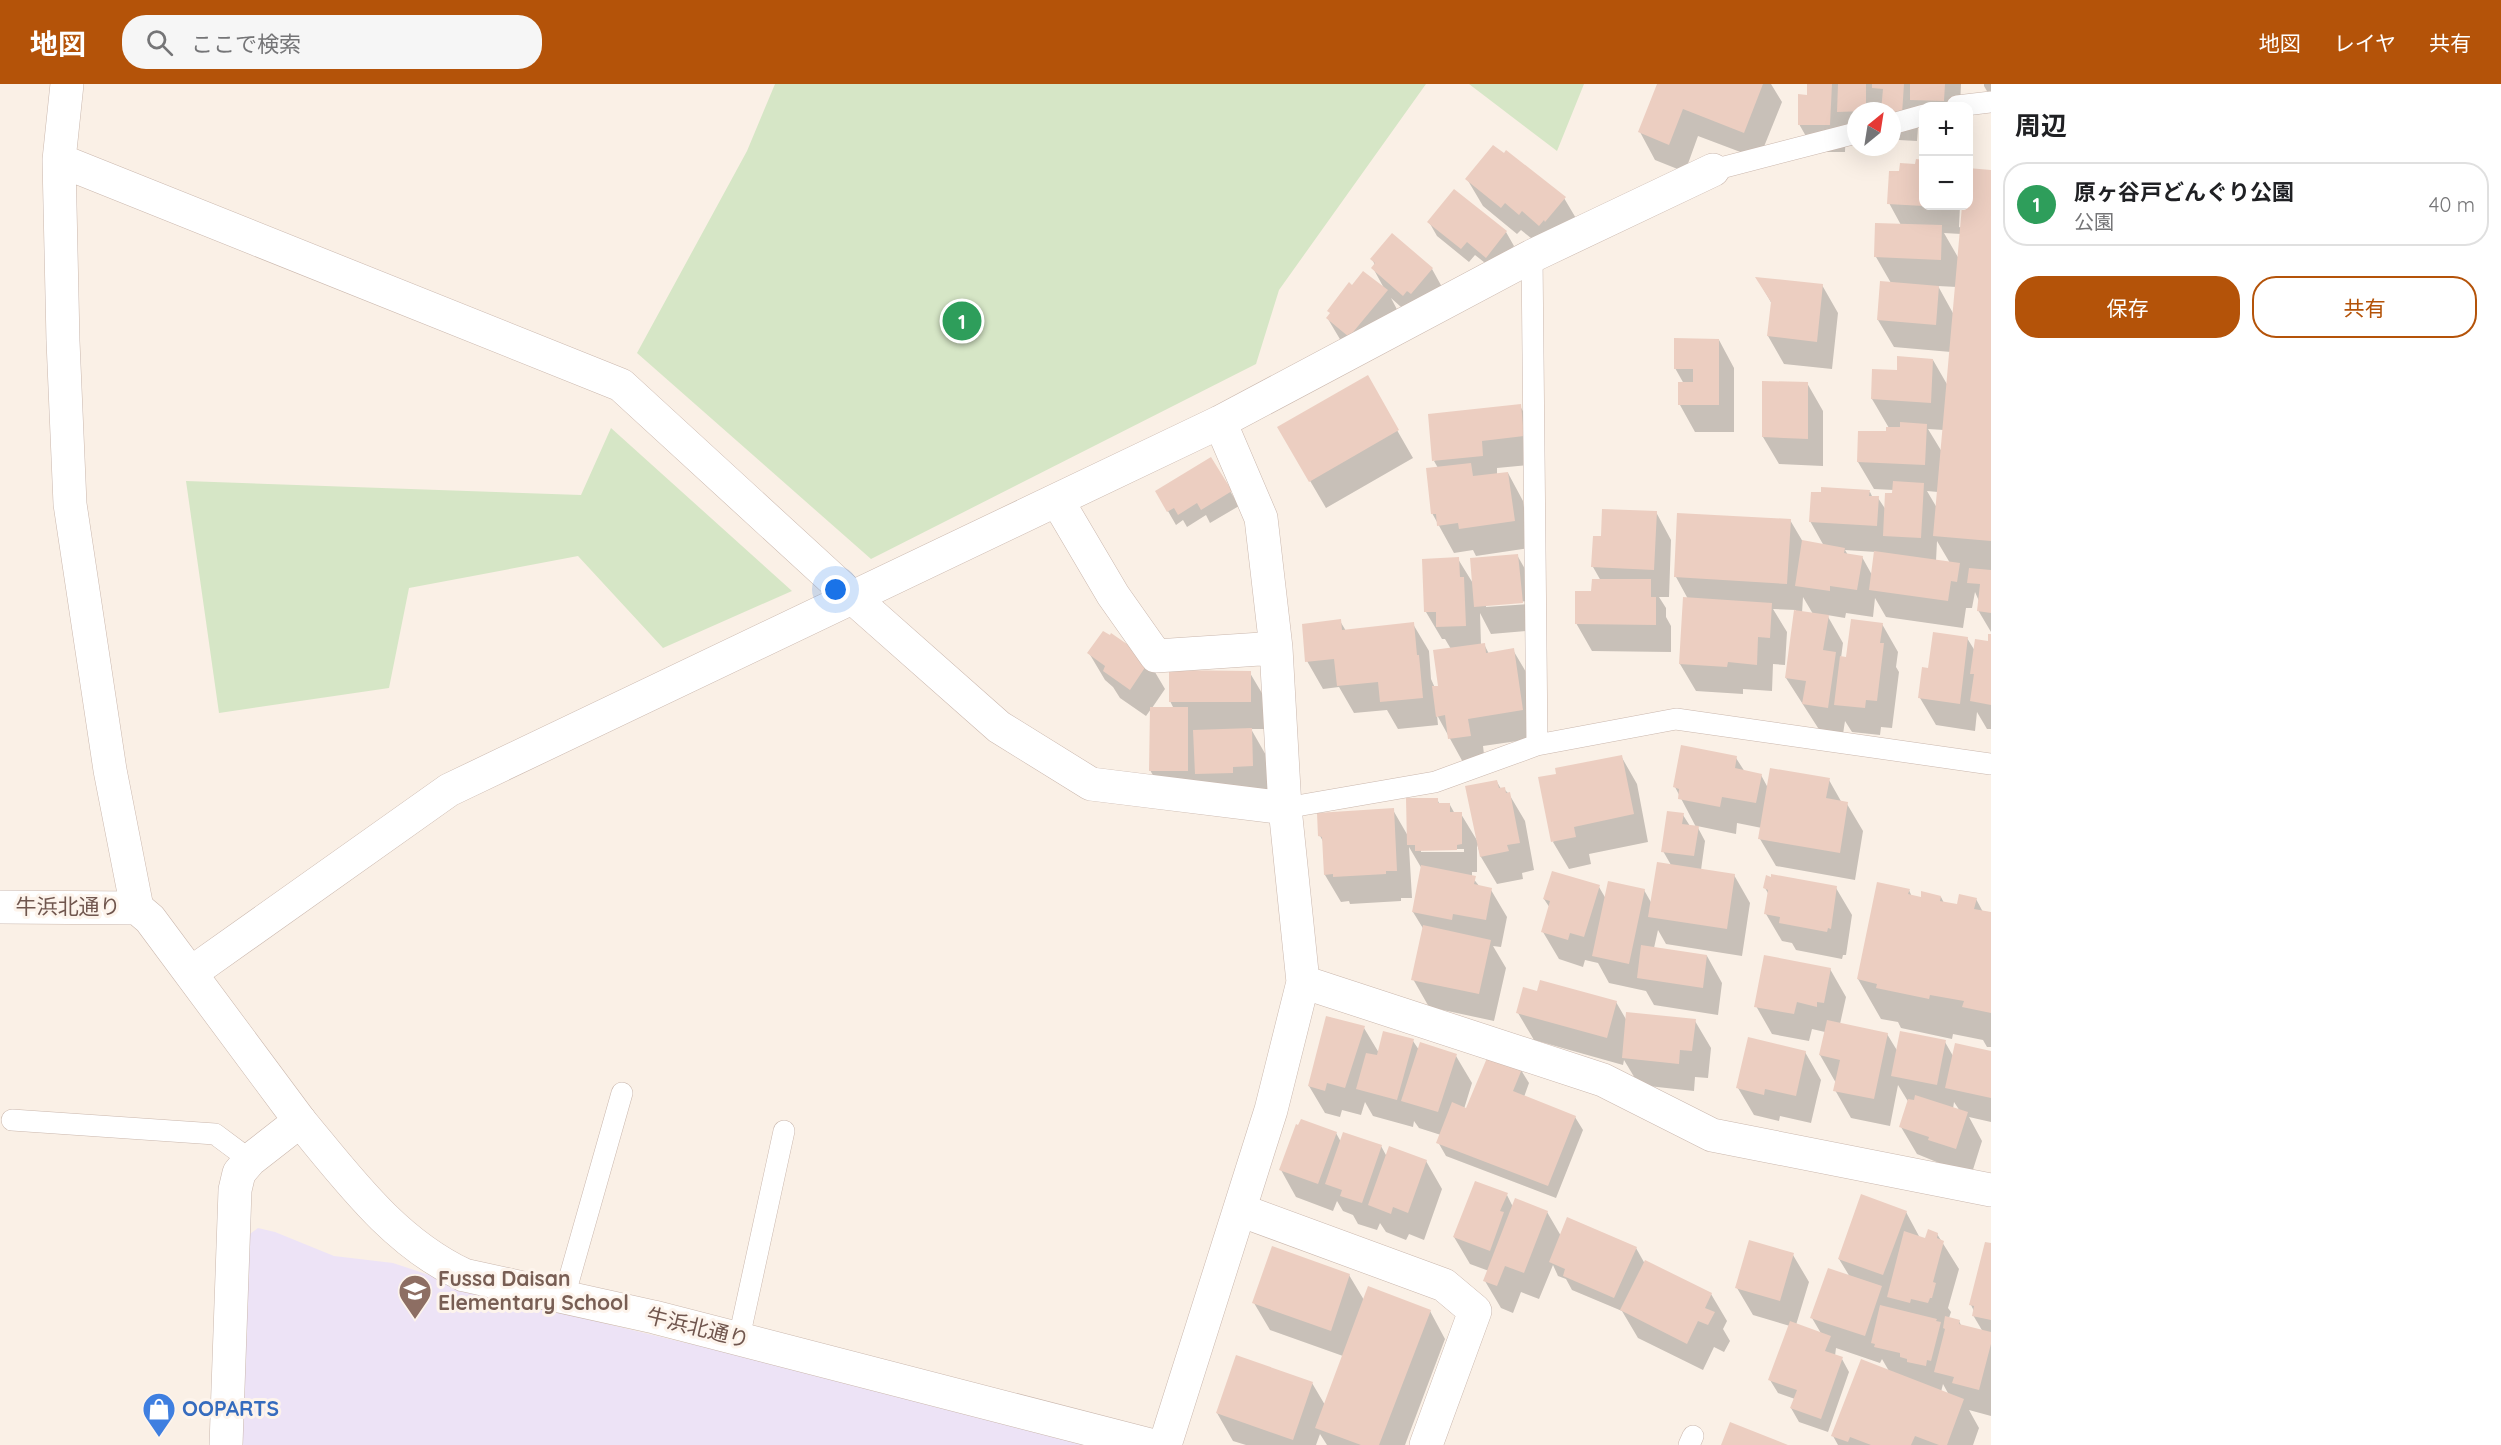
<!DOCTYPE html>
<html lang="ja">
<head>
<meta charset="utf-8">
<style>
	:root { --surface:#fff; --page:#f6f6f6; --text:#202124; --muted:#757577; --line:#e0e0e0; --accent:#b45309 }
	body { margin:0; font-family:Quicksand,"Noto Sans JP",sans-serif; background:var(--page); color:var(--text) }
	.controls { position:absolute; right:18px; top:18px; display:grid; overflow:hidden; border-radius:12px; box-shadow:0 6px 24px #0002 }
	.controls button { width:54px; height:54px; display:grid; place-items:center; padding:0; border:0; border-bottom:2px solid var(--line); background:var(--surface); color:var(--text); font:30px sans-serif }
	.compass { position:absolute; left:1847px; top:18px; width:54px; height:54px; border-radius:50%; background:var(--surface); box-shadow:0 6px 24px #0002; rotate:30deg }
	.you { position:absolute; left:836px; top:506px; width:21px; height:21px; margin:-15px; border:4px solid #fff; border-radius:50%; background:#1a73e8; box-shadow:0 0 0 9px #1a73e833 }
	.badge { display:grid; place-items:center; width:39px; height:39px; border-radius:50%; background:var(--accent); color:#fff; font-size:20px; font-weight:700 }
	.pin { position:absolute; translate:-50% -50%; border:3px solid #fff; box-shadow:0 2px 6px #0006 }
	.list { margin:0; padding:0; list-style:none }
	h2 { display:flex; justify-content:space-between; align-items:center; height:78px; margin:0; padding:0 24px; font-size:26px }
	h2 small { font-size:20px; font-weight:400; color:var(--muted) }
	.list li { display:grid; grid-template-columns:39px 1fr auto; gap:18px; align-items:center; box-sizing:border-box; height:84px; margin:0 12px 12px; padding:0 12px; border:2px solid var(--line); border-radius:24px }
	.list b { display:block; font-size:22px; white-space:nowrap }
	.list p { margin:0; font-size:20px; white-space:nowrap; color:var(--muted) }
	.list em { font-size:20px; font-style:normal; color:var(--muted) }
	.actions { display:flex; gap:12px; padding:18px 24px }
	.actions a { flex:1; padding:14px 0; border:2px solid var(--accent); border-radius:24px; text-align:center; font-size:21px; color:var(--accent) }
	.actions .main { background:var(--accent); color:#fff }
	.icon { flex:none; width:33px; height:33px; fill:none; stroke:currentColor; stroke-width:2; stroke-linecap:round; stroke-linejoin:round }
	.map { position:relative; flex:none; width:1991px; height:1361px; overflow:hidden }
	header { display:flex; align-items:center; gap:36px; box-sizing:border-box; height:84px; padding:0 30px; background:var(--accent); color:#fff }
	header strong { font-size:28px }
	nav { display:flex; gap:33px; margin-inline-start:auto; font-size:21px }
	.search { width:420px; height:54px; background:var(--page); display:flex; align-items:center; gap:15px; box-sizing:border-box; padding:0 21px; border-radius:24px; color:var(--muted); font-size:22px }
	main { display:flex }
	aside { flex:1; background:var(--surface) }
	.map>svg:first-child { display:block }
	.education { fill:#ede3f6 }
	.green { fill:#d6e6c6 }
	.shadow { fill:#0003; fill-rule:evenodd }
	.building { fill:#eccec1 }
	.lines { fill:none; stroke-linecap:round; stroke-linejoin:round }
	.service-casing { stroke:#cab7ad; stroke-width:22 }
	.minor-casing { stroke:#cab7ad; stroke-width:34 }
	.tertiary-casing { stroke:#cab7ad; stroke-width:34 }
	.service { stroke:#fff; stroke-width:21 }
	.minor { stroke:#fff; stroke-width:33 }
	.tertiary { stroke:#fff; stroke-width:33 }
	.labels { text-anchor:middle; stroke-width:6; stroke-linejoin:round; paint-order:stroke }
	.street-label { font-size:21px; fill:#70564e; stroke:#fdf4ec }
	.education-label { font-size:21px; font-weight:bold; fill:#785e54; stroke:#fdf4ec; text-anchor:start }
	.shop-label { font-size:21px; font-weight:bold; fill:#366cbe; stroke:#fdf4ec; text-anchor:start }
</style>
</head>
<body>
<header>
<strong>地図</strong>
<div class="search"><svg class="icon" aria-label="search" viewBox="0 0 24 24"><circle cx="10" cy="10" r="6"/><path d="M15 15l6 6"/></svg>ここで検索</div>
<nav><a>地図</a><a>レイヤ</a><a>共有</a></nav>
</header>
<main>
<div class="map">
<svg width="1991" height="1361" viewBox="0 0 1991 1361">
	<rect width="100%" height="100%" fill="#faf0e6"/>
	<path class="education" d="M258 1144 275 1148 334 1172 393 1179 496 1213 686 1259 828 1286 1111 1361H236L240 1157Z"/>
	<path class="green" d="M775 0H1426L1279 206 1256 280 871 475 637 269 747 67Z
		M1469 0H1584L1557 67Z
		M611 344 792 507 663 564 578 472 409 504 389 604 219 629 186 397 581 411Z"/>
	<path class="shadow" d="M1659 0H1771L1782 18 1759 75 1698 52 1685 88 1655 76 1640 48Z
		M1809 0H1961L1960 22H1924L1919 30 1917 57 1899 56 1892 44V27H1882L1881 25V27H1856V55L1846 40 1845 68H1815L1799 40 1808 12Z
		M1984 0H1991V14L1984 2Z
		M1991 87V548L1978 526 1979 517 1975 508 1972 524H1966L1963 544 1886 533 1875 514 1873 533 1846 529 1845 534 1827 531 1843 559 1841 574H1847L1882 540 1898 568 1896 583 1899 588 1892 644 1881 643 1880 651 1852 648 1845 637 1843 650 1820 647 1786 594 1796 526 1773 525 1787 548 1785 581 1773 580 1772 607 1743 605V610L1696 607 1680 580 1688 515 1676 493 1679 431 1790 436 1803 458 1824 462 1810 437 1870 408 1873 414H1878L1886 426 1894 406 1874 405 1858 378 1889 344 1872 315 1898 288 1933 276 1948 302 1951 268 1894 263 1878 236 1891 199 1876 173 1901 141 1889 119 1960 122 1959 143 1962 144 1964 122H1968ZM1944 149 1961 150 1959 175ZM1938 202 1957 203 1954 231ZM1928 345 1944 346 1942 368ZM1927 407 1938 408 1937 424ZM1937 457 1950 479 1936 477ZM1845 466 1876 468 1872 491 1862 473 1848 471ZM1803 513 1813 530 1802 529Z
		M1467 95 1564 114 1580 141 1536 158 1521 146 1517 150 1483 122Z
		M1454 107 1506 148 1514 162 1494 186 1475 171 1469 178 1437 152 1429 138Z
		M1372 175 1432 185 1447 212 1419 239 1391 214 1402 235 1365 279 1344 262 1328 235 1385 206 1373 184 1375 181Z
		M1757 194 1822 201 1838 229 1832 285 1784 280 1768 252 1772 220Z
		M1719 256 1734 284V348H1695L1680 321 1684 300 1675 284Z
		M1367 294 1413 374 1326 424 1279 344Z
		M1807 299 1823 327V382L1779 380 1763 353Z
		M1520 322 1536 349 1539 380 1497 384V391L1508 389 1523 417 1530 464 1476 472 1473 466 1454 469 1432 429 1438 384 1434 377Z
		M1211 375 1239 422 1210 439 1206 431 1187 443 1183 436 1176 441 1157 408Z
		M1656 428 1671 456 1669 513H1659L1666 524V533L1671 542V568L1592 567 1576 539 1601 497 1593 483 1602 453Z
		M1517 471 1533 499 1537 546 1491 550 1480 529 1481 561 1484 560 1489 570 1513 566 1529 593 1538 654 1483 662 1485 679 1465 682 1437 631 1438 641 1398 645 1387 626 1354 629 1339 603 1323 605 1307 577 1340 537 1346 547 1413 540 1429 567 1431 595 1435 604H1440L1451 565 1445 555H1442L1426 528 1458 475 1474 501ZM1530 517V520L1486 523V520Z
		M1991 552V645H1987L1977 628 1975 647 1936 641 1920 614 1930 586 1967 554 1975 567 1989 559Z
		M1089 569 1149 578 1165 605 1152 624 1174 625 1170 617 1250 589 1266 616 1265 645H1251L1267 673 1268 709 1166 714 1150 686 1151 625 1146 632 1120 614 1113 603 1105 596Z
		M1621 672 1637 700 1648 758 1589 770 1591 780 1569 785 1553 758Z
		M1736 674 1745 688 1761 691 1768 704 1829 696 1842 719 1847 720 1863 747 1855 796 1776 782 1760 755 1762 744 1737 739 1736 750 1697 742 1705 757 1701 786 1734 791 1750 819 1742 872 1666 860 1658 846 1654 864 1707 872 1722 899 1718 931 1654 921 1646 907 1609 899 1598 879 1585 876 1583 883 1559 875 1543 848 1550 824 1544 815 1599 803 1606 815 1644 806 1652 820 1671 781 1663 767 1683 731 1690 742 1696 743 1675 703Z
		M1497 698 1501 705H1504L1509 710 1525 737 1534 786 1522 789 1523 795 1497 800 1481 773 1477 760V788H1472V793L1480 803 1491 806 1507 833 1501 863 1493 862 1506 884 1494 937 1429 923 1413 895 1424 846 1413 828 1422 785 1409 763 1412 814H1401V817L1350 820 1349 817 1341 818 1325 791 1324 759 1320 752 1393 726 1408 752 1437 715 1440 721H1450L1455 730H1461L1478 758ZM1421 765H1464V768H1421Z
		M1765 804H1836L1852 831 1846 871H1843L1842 875 1796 866 1792 859 1782 857 1766 830 1769 811Z
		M1909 806 1912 813 1922 815 1941 813 1944 819 1958 822 1976 815 1983 828 1991 830V963H1987L1983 956 1953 950 1952 955 1901 944 1898 938 1881 935 1858 895Z
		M1830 885 1846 913 1840 940 1887 950 1898 968 1945 958 1953 972 1991 968V1038L1969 1033 1982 1057 1971 1092 1917 1070 1901 1043 1909 1019 1898 1001 1890 1042 1851 1034 1835 1006 1836 999 1820 971 1825 948 1812 945 1809 957 1772 950 1756 922ZM1954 1018 1960 1027 1953 1025Z
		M1538 908 1616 918 1627 937H1695L1711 964 1708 994 1695 993 1694 1007 1639 1001 1624 976 1623 981 1534 956 1518 929Z
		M1328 933 1364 944 1379 969 1413 957 1419 966 1456 972 1472 999 1464 1025 1467 1026 1521 986 1529 999 1524 1013 1575 1033 1583 1046 1556 1114 1446 1072 1438 1058 1441 1051 1419 1044 1414 1037 1413 1043 1373 1032 1365 1018 1361 1031 1342 1026 1340 1033 1325 1029 1309 1002Z
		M1805 968 1821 996 1811 1039 1780 1032 1779 1037 1754 1031 1738 1004Z
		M1336 1049 1341 1058 1381 1062 1387 1073 1426 1077 1442 1105 1424 1156 1409 1150 1406 1156 1386 1148 1380 1139 1377 1146 1358 1140 1353 1131 1343 1127 1337 1117 1333 1127 1296 1113 1281 1086Z
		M1507 1111 1513 1123 1547 1128 1561 1152 1636 1164 1645 1180 1711 1210 1727 1237 1723 1245 1730 1257 1724 1268 1714 1263 1703 1286 1638 1254 1622 1227 1572 1206 1566 1195 1558 1192 1553 1181 1539 1215 1521 1208 1513 1229 1501 1224 1485 1197 1489 1187 1470 1180 1454 1153Z
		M1906 1128 1920 1154 1926 1155 1937 1150 1959 1185 1948 1224 1951 1228 1949 1234 1959 1237 1962 1243 1983 1248 1973 1231 1974 1227 1971 1221 1991 1161V1332L1969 1326 1979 1344 1973 1361H1838L1833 1352 1889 1287 1882 1275 1880 1279 1836 1264 1835 1272 1842 1275 1849 1288 1828 1348 1799 1338 1791 1324 1795 1315 1778 1309 1770 1296 1790 1242 1753 1231 1737 1204 1793 1171 1809 1198 1796 1241 1822 1251 1812 1234 1850 1193 1839 1175ZM1943 1300 1949 1311 1941 1308Z
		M1349 1191 1364 1216 1430 1227 1445 1255 1405 1361H1327L1320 1350 1316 1361H1246L1233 1357 1217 1329 1312 1299 1325 1321 1343 1272 1270 1246 1254 1219Z"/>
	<path class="building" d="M1657 0H1763L1744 49 1683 25 1669 61 1638 48Z
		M1807 0H1832L1830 41H1798V10L1807 11Z
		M1838 0H1866V27L1837 28Z
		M1872 0H1904L1902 30 1881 27 1883 5 1872 4Z
		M1910 0H1945L1944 17 1910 16Z
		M1493 61 1504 69 1506 66 1566 113 1545 138 1544 136 1539 142 1522 127 1519 131 1505 119 1501 124 1465 95Z
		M1916 75 1924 76V122L1887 120 1889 87H1899L1900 79 1915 80Z
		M1968 84 1991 86V457L1933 452 1962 122H1968Z
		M1454 105 1507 147 1486 174 1467 158 1461 165 1427 138Z
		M1875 139 1942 141 1941 176 1874 173Z
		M1392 149 1433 184 1411 210 1407 207 1403 212 1371 184 1375 179 1370 175Z
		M1363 187 1388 206 1349 253 1326 234 1330 229 1327 227 1349 198 1352 201Z
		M1755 193 1823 200 1817 258 1767 252 1771 218Z
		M1880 197 1939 202 1936 241 1877 236Z
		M1674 254 1719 255V321H1678V298H1693V285H1674Z
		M1897 272 1933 275 1931 319 1871 315 1872 285 1897 286Z
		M1368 291 1399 346 1309 398 1277 343Z
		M1762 297 1808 298V355L1762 353Z
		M1521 320 1524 352 1482 357 1483 372 1432 377 1428 330Z
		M1900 338 1927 340 1925 381 1857 378 1858 347H1886V343H1900Z
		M1211 373 1232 407 1201 426 1197 419 1178 431 1174 424 1167 428 1155 407Z
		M1471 379 1473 392 1508 388 1515 437 1459 445 1458 439 1437 442 1436 430H1431L1426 384Z
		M1893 397 1924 399 1921 454 1883 452 1885 409H1892Z
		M1821 403 1870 406 1869 412H1879L1877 442 1809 438 1811 408H1821Z
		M1602 425 1657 427 1654 486 1591 483 1593 452H1601Z
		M1677 429 1791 435 1787 500 1674 493Z
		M1802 456 1845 464 1844 469 1863 472 1857 506 1830 502V507L1795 502Z
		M1874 467 1960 479 1957 498 1951 497 1948 517 1869 506Z
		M1518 470 1523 519 1474 523 1470 474Z
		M1459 473 1460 493H1464L1466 542 1436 543V528H1424L1422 475Z
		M1969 484 1991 486V529L1977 527 1980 500 1967 499Z
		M1592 495H1651V513H1656V541L1575 540V507H1591Z
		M1683 513 1772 519 1770 554 1758 553 1757 581 1728 578 1727 583 1679 580Z
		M1794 526 1829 531 1823 566 1836 568 1828 624 1802 620 1806 597 1785 594Z
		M1341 535 1342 546 1414 538 1417 571H1419L1423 614 1380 618 1378 598 1337 602 1334 575 1305 578 1302 540Z
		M1851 535 1883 539 1880 559H1884L1877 617 1866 616 1865 624 1834 621 1840 572 1846 573Z
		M1103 547 1110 551 1111 549 1150 576 1130 606 1103 587 1105 582 1087 569Z
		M1933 548 1968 553 1960 620 1918 614 1922 583 1928 584Z
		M1988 550H1991V621L1970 617 1974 590H1970L1975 555 1988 557Z
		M1485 559 1486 569 1514 564 1523 626 1468 635 1471 652 1448 655 1445 631 1436 633 1432 602H1438L1433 566Z
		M1169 586 1251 587V618H1169Z
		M1150 623H1188V687H1149Z
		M1252 644 1253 682 1233 683V689L1195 690 1193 646Z
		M1681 661 1737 672 1735 684 1762 690 1756 719 1722 713 1720 723 1678 715 1679 705 1673 703Z
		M1622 671 1634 730 1574 743 1576 753 1551 758 1538 693 1556 690 1555 684Z
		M1770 684 1830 694 1826 714 1848 718 1840 769 1758 755Z
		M1497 696 1499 704 1505 703 1506 709 1510 708 1520 759 1507 761 1509 767 1480 773 1465 702Z
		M1406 714H1438V719H1450V728H1462V760L1457 761V766L1415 767V761H1407Z
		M1394 724 1397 787H1386V790L1333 793V790L1324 791 1322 753 1318 752 1317 729Z
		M1667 727 1684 729 1682 740 1699 742 1694 772 1661 768Z
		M1657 778 1735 790 1727 845 1648 833Z
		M1421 781 1476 792 1474 800 1492 804 1486 836 1453 830 1452 836 1412 828Z
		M1552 787 1600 801 1584 853 1570 849 1568 856 1541 848 1550 817 1543 815Z
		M1771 790 1837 802 1831 845 1828 844 1827 848 1779 839 1780 833 1764 830 1768 806 1763 804 1766 791 1771 793Z
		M1608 797 1645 805 1629 880 1592 872Z
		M1877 798 1910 805 1908 810 1921 813V807L1941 812 1940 817 1957 820 1959 810 1977 814 1974 825 1991 828V929L1962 923 1964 917 1930 911 1929 915 1876 904 1877 900 1857 895Z
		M1423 841 1491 856 1479 910 1411 896Z
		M1641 861 1707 871 1703 904 1637 894Z
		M1764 871 1831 884 1824 919 1817 918V923L1797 918 1794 930 1754 923Z
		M1540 896 1617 917 1607 954 1516 929 1523 903 1537 907Z
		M1626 928 1696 935 1692 967 1680 966 1679 980 1622 974Z
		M1326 932 1365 942 1345 1004 1327 999 1325 1007 1308 1002Z
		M1827 936 1888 949 1874 1015 1833 1007 1840 976 1819 971Z
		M1383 947 1414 955 1397 1016 1356 1005 1366 969 1377 971Z
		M1900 947 1946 956 1937 1001 1891 992Z
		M1748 953 1806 967 1796 1012 1765 1005 1764 1011 1736 1004Z
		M1420 958 1457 970 1438 1028 1401 1017Z
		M1955 959 1991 967V1014L1945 1004Z
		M1487 974 1522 985 1513 1007 1576 1032 1548 1102 1436 1059 1452 1018 1466 1024Z
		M1915 1011 1968 1028 1956 1065 1928 1056 1929 1053 1899 1043 1908 1015 1914 1016Z
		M1301 1035 1337 1048 1318 1100 1279 1086 1296 1040 1298 1041Z
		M1343 1048 1382 1061 1362 1119 1340 1112 1342 1106 1325 1100Z
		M1389 1062 1427 1076 1408 1129 1393 1123 1391 1130 1368 1121Z
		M1475 1097 1508 1109 1500 1127 1504 1128 1490 1167 1453 1153Z
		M1861 1110 1907 1127 1883 1191 1838 1175Z
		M1515 1114 1548 1127 1524 1189 1505 1182 1497 1202 1483 1197Z
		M1567 1133 1637 1163 1614 1214 1563 1192 1565 1185 1549 1178Z
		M1928 1145 1938 1149 1937 1154 1944 1157 1933 1198 1936 1199 1932 1214H1930L1928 1219 1911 1215 1910 1219 1887 1213 1904 1147 1925 1154Z
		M1749 1156 1794 1169 1780 1217 1735 1204Z
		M1985 1158 1991 1159V1236L1972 1232 1974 1222 1969 1221Z
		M1272 1162 1350 1190 1331 1247 1252 1219Z
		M1645 1176 1712 1209 1705 1224 1715 1228 1708 1241 1698 1237 1687 1260 1620 1226Z
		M1828 1184 1882 1202 1865 1252 1810 1234Z
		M1368 1202 1431 1226 1379 1361H1361L1315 1344Z
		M1880 1221 1937 1235 1936 1237 1941 1238 1931 1277 1927 1276 1926 1282 1907 1278V1275L1900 1273V1269L1874 1263 1875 1260 1871 1259Z
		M1945 1232 1960 1236 1959 1240 1991 1248V1260L1979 1306 1952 1299 1954 1293 1934 1288 1945 1245 1943 1244Z
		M1790 1237 1831 1252 1825 1267 1843 1273 1821 1335 1790 1324 1797 1306 1768 1296Z
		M1236 1271 1313 1298 1293 1356 1216 1329Z
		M1861 1275 1964 1315 1947 1361H1939L1915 1352 1911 1361H1871L1850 1353 1848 1358 1831 1352Z
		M1730 1338 1788 1361H1721Z"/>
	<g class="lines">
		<defs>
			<path id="service" d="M1957 22 1991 18
				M1892 40 1924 31
				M1713 86 1856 49
				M1532 172 1537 661
				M1285 724 1435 698 1537 661 1676 635 1991 680
				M12 1036 215 1050 250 1076
				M564 1213 622 1009
				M739 1254 784 1047
				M1689 1361 1693 1352"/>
			<path id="minor" d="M67 0 59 76 63 257 70 420 110 686 137 824
				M59 76 621 301 852 513 999 643 1091 700 1285 724
				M1057 416 1113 511 1156 572 1276 564
				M191 889 449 706 1220 338 1532 172 1713 86
				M1303 898 1603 996 1712 1051 1991 1106
				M300 1037C349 1096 394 1158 464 1191L654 1233 1150 1361
				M1240 1126 1444 1201 1475 1227 1426 1361
				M1165 1361 1271 1026 1303 898 1285 724 1276 564 1261 434 1220 338"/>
			<path id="tertiary" d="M0 823 137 824 150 835 300 1037 250 1076 239 1089 235 1106 226 1361"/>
		</defs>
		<use href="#service" class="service-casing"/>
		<use href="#minor" class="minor-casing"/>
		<use href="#tertiary" class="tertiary-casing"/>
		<use href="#service" class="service"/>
		<use href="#minor" class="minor"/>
		<use href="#tertiary" class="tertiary"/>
	</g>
	<defs>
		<symbol id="school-pin" viewBox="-11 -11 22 30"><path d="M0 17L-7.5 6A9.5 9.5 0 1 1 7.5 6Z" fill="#8d6e63" stroke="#fdf4ec"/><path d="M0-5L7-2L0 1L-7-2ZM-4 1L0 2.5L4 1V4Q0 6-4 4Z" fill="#fff"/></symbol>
		<symbol id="shop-pin" viewBox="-11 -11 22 30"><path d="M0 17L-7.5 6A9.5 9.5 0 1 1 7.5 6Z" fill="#3f7fe0" stroke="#fdf4ec"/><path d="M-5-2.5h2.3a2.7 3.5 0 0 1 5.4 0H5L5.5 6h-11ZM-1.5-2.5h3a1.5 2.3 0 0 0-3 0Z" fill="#fff"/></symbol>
	</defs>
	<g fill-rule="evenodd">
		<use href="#school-pin" x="396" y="1188" width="38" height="52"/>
		<use href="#shop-pin" x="140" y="1306" width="38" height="52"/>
	</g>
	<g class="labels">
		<g class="street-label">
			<text x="68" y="830">牛浜北通り</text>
			<text transform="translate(698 1244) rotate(14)" y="7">牛浜北通り</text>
		</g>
		<g class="education-label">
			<text x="438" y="1202">Fussa Daisan<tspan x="438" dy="24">Elementary School</tspan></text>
		</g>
		<g class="shop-label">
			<text x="182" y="1332">OOPARTS</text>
		</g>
	</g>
</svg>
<div class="controls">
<button>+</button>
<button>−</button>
</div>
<svg class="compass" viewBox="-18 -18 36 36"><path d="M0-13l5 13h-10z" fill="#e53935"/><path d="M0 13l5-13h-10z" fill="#757577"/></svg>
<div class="you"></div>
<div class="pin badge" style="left:962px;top:237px;background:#2e9e5b">1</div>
</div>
<aside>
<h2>周辺<small></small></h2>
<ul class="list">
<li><span class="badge" style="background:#2e9e5b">1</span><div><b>原ヶ谷戸どんぐり公園</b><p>公園</p></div><em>40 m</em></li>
</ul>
<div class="actions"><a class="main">保存</a><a>共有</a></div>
</aside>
</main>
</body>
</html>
